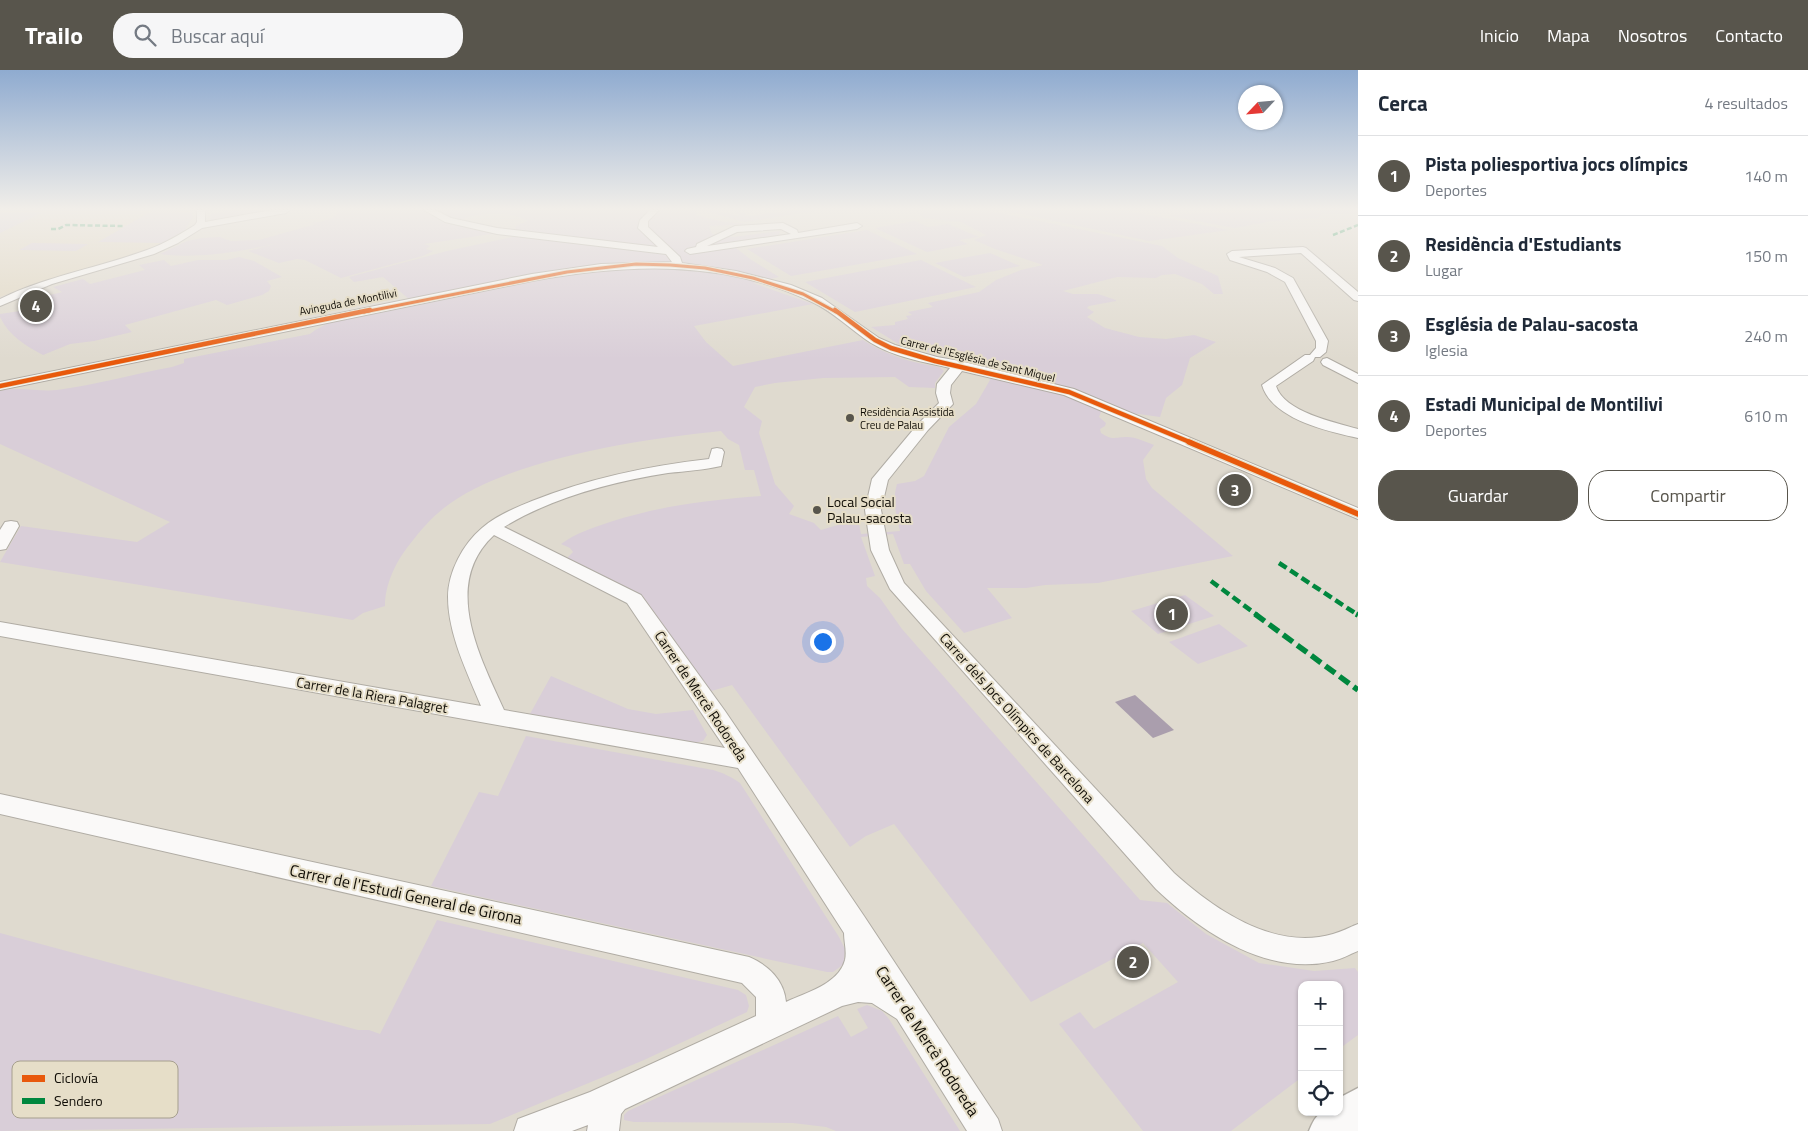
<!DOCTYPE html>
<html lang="es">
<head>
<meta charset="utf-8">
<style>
	:root { --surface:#fff; --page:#f6f6f7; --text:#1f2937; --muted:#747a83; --line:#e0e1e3; --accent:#58554c }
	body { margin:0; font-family:"Titillium Web",sans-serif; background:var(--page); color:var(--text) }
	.controls { position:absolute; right:15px; bottom:15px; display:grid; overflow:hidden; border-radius:10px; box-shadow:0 1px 4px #0004 }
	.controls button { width:45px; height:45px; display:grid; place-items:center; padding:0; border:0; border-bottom:1px solid var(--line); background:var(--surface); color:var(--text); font:25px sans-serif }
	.compass { position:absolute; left:1238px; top:15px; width:45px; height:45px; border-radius:50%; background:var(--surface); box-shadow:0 1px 4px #0004; rotate:244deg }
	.you { position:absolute; left:822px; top:571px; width:18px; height:18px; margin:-12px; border:4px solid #fff; border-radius:50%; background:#1a73e8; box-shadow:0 0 0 8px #1a73e833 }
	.badge { display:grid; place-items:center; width:32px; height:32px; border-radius:50%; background:var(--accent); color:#fff; font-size:16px; font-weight:700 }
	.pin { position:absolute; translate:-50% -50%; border:2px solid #fff; box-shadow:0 1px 5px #0006 }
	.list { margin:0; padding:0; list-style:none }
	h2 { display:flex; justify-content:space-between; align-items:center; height:65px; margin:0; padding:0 20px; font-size:21px }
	h2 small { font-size:16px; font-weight:400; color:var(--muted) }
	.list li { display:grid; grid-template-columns:32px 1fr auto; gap:15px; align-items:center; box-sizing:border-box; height:80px; padding:0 20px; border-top:1px solid var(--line) }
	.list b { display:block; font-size:19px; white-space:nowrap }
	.list p { margin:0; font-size:16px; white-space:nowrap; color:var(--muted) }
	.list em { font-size:16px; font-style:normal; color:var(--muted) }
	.actions { display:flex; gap:10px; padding:15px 20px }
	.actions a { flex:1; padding:11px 0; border:1px solid var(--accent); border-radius:20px; text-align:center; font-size:18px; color:var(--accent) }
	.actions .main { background:var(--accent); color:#fff }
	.icon { flex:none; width:28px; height:28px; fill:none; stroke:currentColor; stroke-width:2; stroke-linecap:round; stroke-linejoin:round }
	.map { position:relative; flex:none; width:1358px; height:1061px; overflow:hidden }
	header { display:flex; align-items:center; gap:30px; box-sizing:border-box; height:70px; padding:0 25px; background:var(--accent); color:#fff }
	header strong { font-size:24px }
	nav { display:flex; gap:28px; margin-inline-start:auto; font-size:18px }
	.search { width:350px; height:45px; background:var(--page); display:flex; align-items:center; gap:12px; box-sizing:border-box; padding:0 18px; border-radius:20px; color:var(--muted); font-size:19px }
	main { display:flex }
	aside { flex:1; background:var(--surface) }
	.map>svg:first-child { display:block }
	.built { fill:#e0d7c2 }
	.green { fill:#d9ced8 }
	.water { fill:#aa9ead }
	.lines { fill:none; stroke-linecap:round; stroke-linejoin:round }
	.minor-casing { stroke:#b0aca4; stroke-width:2 }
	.tertiary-casing { stroke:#b0aca4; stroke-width:3 }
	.minor { fill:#faf9f8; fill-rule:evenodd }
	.tertiary { fill:#faf9f8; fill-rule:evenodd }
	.quiet-far2 { stroke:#00873e; stroke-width:2.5; stroke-dasharray:5 2.5; stroke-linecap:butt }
	.quiet-far1 { stroke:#00873e; stroke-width:4.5; stroke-dasharray:9 4.5; stroke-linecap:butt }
	.quiet { stroke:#00873e; stroke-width:5.5; stroke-dasharray:12 5.5; stroke-linecap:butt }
	.cycleway-far2-casing { stroke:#e6dec8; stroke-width:5 }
	.cycleway-far1-casing { stroke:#e6dec8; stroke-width:6 }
	.cycleway-casing { stroke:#e6dec8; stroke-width:8 }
	.cycleway-far2 { stroke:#e8590c; stroke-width:3 }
	.cycleway-far1 { stroke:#e8590c; stroke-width:4.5 }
	.cycleway { stroke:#e8590c; stroke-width:5.5 }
	.poi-dot { fill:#58554c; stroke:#e6dec8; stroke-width:2 }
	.labels { text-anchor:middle; stroke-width:4; stroke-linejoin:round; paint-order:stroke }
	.far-street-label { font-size:11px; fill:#100d06; stroke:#e6dec8 }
	.far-poi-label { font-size:11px; fill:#100d06; stroke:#e6dec8; text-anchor:start }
	.poi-label { font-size:14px; fill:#100d06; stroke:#e6dec8; text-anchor:start }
	.street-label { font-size:14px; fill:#100d06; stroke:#e6dec8 }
	.near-street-label { font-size:16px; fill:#100d06; stroke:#e6dec8 }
	.key { fill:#e6dec8; stroke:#a69f8e; stroke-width:1 }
	.key-label { font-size:14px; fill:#100d06 }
</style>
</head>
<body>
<header>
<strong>Trailo</strong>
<div class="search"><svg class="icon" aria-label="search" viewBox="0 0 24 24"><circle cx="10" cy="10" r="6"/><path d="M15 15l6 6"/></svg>Buscar aquí</div>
<nav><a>Inicio</a><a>Mapa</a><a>Nosotros</a><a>Contacto</a></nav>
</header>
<main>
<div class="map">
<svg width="1358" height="1061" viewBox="0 0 1358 1061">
	<rect width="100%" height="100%" fill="#dfdacf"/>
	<path class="built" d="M0 140H190L191 149 167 171 133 185 34 214 0 227Z"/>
	<path class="green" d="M230 140H279L214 151 210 150 211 144Z
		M336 140H694L696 145 724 152 750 154 709 156 712 164 733 167 780 161 779 165 731 174 750 189 779 207 753 213 813 234 694 256 706 272 733 296 863 270C885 285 913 293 939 297L944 301 935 313V318L909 317 895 307 823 308 775 313 755 317 744 337 762 351 759 363 775 414 794 436 789 444 814 453 821 460 858 449 861 464 900 461C896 444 892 431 897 414L915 411 924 406 949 357 976 334 990 310 985 296 902 276 871 257 895 255V252L908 249 906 246 912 245 908 242 933 237 928 233 979 222 996 210 1021 200 1043 195 995 179 974 170 986 165 961 152 924 148 918 143 924 140H985L1162 176 1178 188 1218 206 1223 224H1214L1202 214 1175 204 1162 205 1156 208 1117 207 1063 221 1073 224H1098L1116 230V231L1089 236 1087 238 1094 242 1087 247 1105 258 1139 267 1166 269 1194 265 1216 272 1190 288 1182 315 1166 328 1160 347 1139 344 1101 342 1099 347 1106 353 1105 356 1100 359 1101 363C1113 371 1114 367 1127 367 1136 367 1146 372 1154 375L1143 390 1146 409 1152 418 1233 486 1098 513 1045 515 1026 518H987L1012 548 964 563 926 521 910 494H904L893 464 861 467 875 506 866 508 867 516 880 528 902 559 1140 830 1167 833 1206 864 1259 893 1314 901 1355 898 1358 902V965L1339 979V915H1302V1007L1231 1061H1143L1059 954 1080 942 1094 959 1178 912 1143 873 1031 932 894 754 866 766 850 777 732 615 708 622 642 525 567 488 573 482 570 478 561 474C576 463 592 458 610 452 659 436 709 430 761 426L754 400H745L739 375 728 369 721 361C642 369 506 389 444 438 431 448 420 461 410 474 396 491 385 514 385 536L363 543 353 550 0 492 21 456 137 472 170 452 0 374V321C19 316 38 322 57 320 96 315 134 304 172 297L184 293V289L310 264C332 246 382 238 410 230L383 207 354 212 349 207 447 181 517 166 515 161 516 156 527 151C513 140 470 142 456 153L498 163 424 174 430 176 426 179 433 181 423 186 341 208 305 190 297 189 279 193 248 181 274 174C241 182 193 189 160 184L187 171 202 168 220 167 231 171 259 170 316 154 309 153C320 152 332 151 338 142Z
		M701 140H713L740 146 735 140H736L748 145H744L746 146 797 140H821L745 152Z
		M1003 140H1122L1229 160 1149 171Z
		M1273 140H1358V144H1322L1318 148 1272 151 1235 158 1165 145Z
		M152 141 191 142 193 147 185 160 163 173 98 172Z
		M0 142H43L0 163Z
		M915 151 928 157 948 154 979 167 959 170 968 174 927 182 875 158Z
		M867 160 917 184 791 206 747 179Z
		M32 173 88 174 76 181 19 180Z
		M990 183 1020 196 964 207 935 193Z
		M239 187 254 191 282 207 267 211 271 216 269 221 262 225 227 235 216 230 125 255 132 262 94 271 70 274 43 285C26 276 9 266 0 247V244L20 241C27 228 49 226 62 222L53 217 83 209 90 214 145 200 139 195 164 190 171 196 198 190H226Z
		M921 190 976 217 855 242 805 212Z
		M1185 525 1214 546 1158 564 1131 541Z
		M1219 554 1248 576 1198 594 1169 572Z
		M551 606 628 639 656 644 693 640 707 665 703 671 694 673 530 644Z
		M526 666 713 700C724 703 731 707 740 713L839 867 845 879 844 894 833 902H827L431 816 479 722 498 726Z
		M437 850 738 920 746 925 749 936 747 942 644 990 490 1054 0 1061V863L358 960H369L380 964Z
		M867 935 882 941 889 949 960 1061H836L826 1057 793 1053 634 1052 624 1050V1045L628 1041 838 946 851 967 868 958 857 939Z"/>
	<path class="water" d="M1135 625 1174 660 1153 668 1115 632Z"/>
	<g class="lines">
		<defs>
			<path id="minor" d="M197 140H205V152L272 140H290L286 143 202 158 178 173 154 184 52 214 0 236V229C47 206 98 198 147 180 164 174 179 165 195 155L197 152Z
				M424 140H435L451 148 497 158 658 177 638 158 640 150 650 140H659L648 151V157L680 187 682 193 736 201 791 215 822 228 879 268 895 275 937 287 960 291 1074 319 1358 438V449L1064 325 962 301 951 315 950 323 953 334 928 360 888 410 881 440 889 480 904 513 1174 803C1215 840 1275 881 1333 864 1341 862 1350 857 1358 854V881C1350 884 1342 889 1333 891 1268 907 1201 862 1156 819L890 519 871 480 865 440 872 409 918 354 939 333 936 323 937 314 950 298C924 292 894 287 871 273 851 260 834 242 812 232 723 189 626 194 532 211L0 320V312L532 204 601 194 672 192 666 184 497 164 445 152Z
				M783 153 797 160 798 163 857 153 862 156 857 159 690 184 685 181 687 179 696 177 697 174 735 156ZM781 159 791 164 707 176 737 162Z
				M1303 177 1306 178 1358 222V231L1354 230 1301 183 1239 187 1275 198 1293 208 1328 271 1326 282 1320 287H1315L1313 291 1276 316C1284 342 1334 352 1358 359V368C1327 361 1272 349 1262 315L1305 285H1310L1316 278V271L1285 212 1267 202 1230 190 1227 184 1232 181Z
				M1327 288 1358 304V313L1323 295 1321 292 1323 289Z
				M717 378 722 379 724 382 721 396C704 400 686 401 668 403 612 412 553 427 504 457L641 525 725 641 864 846 998 1049 1002 1061H967L897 949 872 933 858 932 842 936 625 1039 621 1044 619 1061H587L588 1055 572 1061H514L518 1049 590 1022 756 946V927L742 913 0 744V724L749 887C768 895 784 910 786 932 805 923 839 914 845 890 847 881 844 872 844 863L738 698 0 566V552L481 636C467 602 448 564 448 527 448 502 463 474 482 458 497 445 515 438 532 431 589 408 648 396 709 389L712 379ZM494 465 627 533 725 678 504 640C480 587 441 514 494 465Z
				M11 451 17 452 19 456 6 479 0 480V460L5 452Z"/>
			<path id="tertiary" d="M1358 1018V1061H1309C1317 1042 1319 1042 1339 1042V1028Z"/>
		</defs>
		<use href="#minor" class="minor-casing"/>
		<use href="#tertiary" class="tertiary-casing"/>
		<use href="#minor" class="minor"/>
		<use href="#tertiary" class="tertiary"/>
		<path class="quiet-far2" d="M51 159H58L66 155 123 156
			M1333 165 1358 155"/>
		<path class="quiet-far1" d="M1279 493 1358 545
			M1211 511 1257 545"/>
		<path class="quiet" d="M1255 544 1358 620
			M1356 544 1358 545"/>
		<defs>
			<path id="cycleway-far2" d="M364 242 567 202 636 194 670 195 705 198 753 208 803 224 836 242"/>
			<path id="cycleway-far1" d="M835 240 875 270 891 278 935 291 1069 322 1192 373
				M0 316 370 240"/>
			<path id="cycleway" d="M1189 372 1358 444"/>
		</defs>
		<use href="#cycleway-far2" class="cycleway-far2-casing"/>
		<use href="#cycleway-far1" class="cycleway-far1-casing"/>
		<use href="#cycleway" class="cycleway-casing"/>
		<use href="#cycleway-far2" class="cycleway-far2"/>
		<use href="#cycleway-far1" class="cycleway-far1"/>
		<use href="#cycleway" class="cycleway"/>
	</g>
	<linearGradient id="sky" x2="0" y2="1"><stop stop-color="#8fabd0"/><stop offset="0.48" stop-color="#f1eee9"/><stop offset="1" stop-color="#f1eee9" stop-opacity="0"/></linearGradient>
	<rect width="1358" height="289" fill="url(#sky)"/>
	<g class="poi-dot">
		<circle cx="850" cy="348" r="5"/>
		<circle cx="817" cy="440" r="5"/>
	</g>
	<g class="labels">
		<g class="far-street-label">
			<text transform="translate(348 232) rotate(-11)" y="4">Avinguda de Montilivi</text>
			<text transform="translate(978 289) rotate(14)" y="4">Carrer de l'Església de Sant Miquel</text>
		</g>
		<g class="far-poi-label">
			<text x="860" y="346">Residència Assistida<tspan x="860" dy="13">Creu de Palau</tspan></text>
		</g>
		<g class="poi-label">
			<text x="827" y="437">Local Social<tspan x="827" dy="16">Palau-sacosta</tspan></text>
		</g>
		<g class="street-label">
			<text transform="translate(372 625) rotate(10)" y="5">Carrer de la Riera Palagret</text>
			<text transform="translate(701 626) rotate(56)" y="5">Carrer de Mercè Rodoreda</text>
			<text transform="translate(1017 648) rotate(48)" y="5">Carrer dels Jocs Olímpics de Barcelona</text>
		</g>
		<g class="near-street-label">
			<text transform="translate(406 824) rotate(12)" y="6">Carrer de l'Estudi General de Girona</text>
			<text transform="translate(928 971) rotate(57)" y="6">Carrer de Mercè Rodoreda</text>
		</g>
	</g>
	<rect x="12" y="991" width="166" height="57" rx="8" class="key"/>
	<rect x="22" y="1005" width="23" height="7" fill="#e8590c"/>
	<rect x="22" y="1028" width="23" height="6" fill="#00873e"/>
	<g class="key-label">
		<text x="54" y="1013">Ciclovía</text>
		<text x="54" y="1036">Sendero</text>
	</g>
</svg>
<div class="controls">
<button>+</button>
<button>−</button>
<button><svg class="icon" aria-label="locate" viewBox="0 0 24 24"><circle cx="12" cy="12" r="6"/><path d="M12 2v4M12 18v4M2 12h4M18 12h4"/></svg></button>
</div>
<svg class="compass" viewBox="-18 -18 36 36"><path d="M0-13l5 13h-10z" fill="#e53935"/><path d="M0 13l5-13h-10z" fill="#747a83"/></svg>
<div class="you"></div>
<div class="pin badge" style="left:1172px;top:544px">1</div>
<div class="pin badge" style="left:1133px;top:892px">2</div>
<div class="pin badge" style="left:1235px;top:420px">3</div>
<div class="pin badge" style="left:36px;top:236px">4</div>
</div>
<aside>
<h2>Cerca<small>4 resultados</small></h2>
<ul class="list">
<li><span class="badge">1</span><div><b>Pista poliesportiva jocs olímpics</b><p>Deportes</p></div><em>140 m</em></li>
<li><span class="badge">2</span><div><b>Residència d'Estudiants</b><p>Lugar</p></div><em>150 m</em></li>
<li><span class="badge">3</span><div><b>Església de Palau-sacosta</b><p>Iglesia</p></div><em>240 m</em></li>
<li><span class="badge">4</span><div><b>Estadi Municipal de Montilivi</b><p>Deportes</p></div><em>610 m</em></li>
</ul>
<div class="actions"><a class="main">Guardar</a><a>Compartir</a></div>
</aside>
</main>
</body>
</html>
